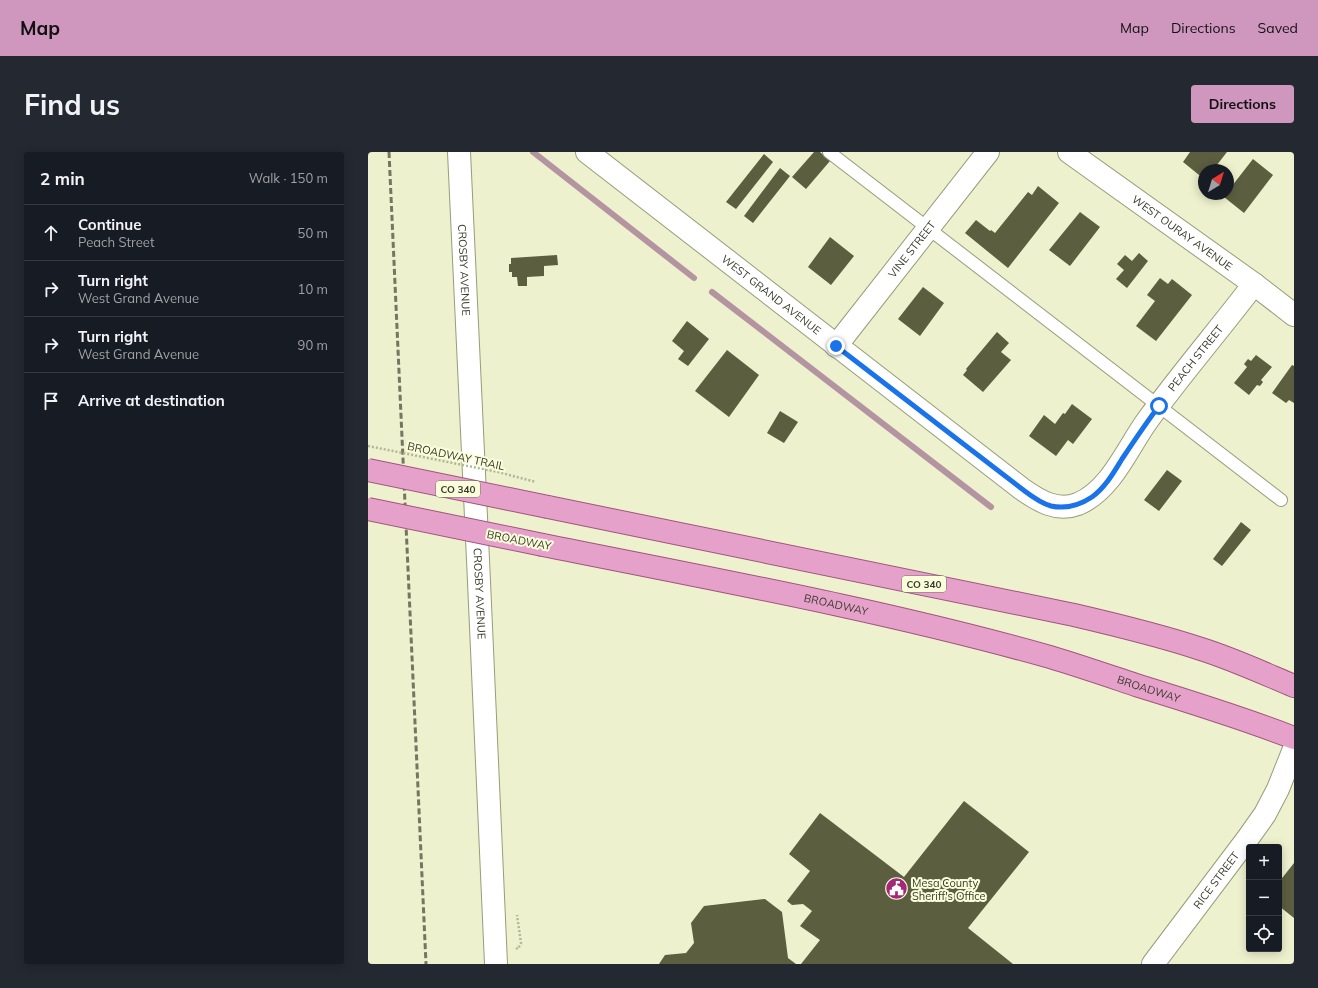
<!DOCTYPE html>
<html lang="en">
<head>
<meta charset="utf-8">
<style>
	:root { --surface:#171b24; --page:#242831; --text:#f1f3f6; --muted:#9ea1a6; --line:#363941; --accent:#cf97be }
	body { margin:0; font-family:Mulish,sans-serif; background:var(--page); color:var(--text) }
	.controls { position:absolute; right:12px; bottom:12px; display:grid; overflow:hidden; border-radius:4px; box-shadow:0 2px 10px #0003 }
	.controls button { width:36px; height:36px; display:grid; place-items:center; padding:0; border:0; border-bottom:1px solid var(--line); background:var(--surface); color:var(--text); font:20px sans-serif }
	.compass { position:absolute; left:830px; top:12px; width:36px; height:36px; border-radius:50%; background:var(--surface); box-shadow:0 2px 10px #0003; rotate:38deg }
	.stop { position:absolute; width:12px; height:12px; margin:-9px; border:3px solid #1a73e8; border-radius:50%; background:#fff }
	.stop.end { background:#1a73e8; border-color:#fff; box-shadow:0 1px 4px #0008 }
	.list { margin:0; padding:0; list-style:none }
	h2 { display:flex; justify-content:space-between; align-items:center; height:52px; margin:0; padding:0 16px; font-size:17px }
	h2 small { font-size:13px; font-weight:400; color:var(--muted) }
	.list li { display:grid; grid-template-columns:26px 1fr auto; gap:12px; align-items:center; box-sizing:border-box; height:56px; padding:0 16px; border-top:1px solid var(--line) }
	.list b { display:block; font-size:15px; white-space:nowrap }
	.list p { margin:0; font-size:13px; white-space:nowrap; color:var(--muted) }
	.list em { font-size:13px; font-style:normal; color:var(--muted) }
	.icon { flex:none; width:22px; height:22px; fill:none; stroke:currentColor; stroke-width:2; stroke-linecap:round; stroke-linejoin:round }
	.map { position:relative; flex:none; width:926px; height:812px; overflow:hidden; border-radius:4px }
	header { display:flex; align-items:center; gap:24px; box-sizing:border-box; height:56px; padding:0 20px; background:var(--accent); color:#111 }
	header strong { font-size:19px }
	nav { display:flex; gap:22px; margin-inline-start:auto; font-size:14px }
	.intro { display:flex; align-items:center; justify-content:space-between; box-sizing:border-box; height:96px; padding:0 24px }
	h1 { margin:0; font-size:28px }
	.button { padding:10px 18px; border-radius:4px; background:var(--accent); color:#111; font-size:14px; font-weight:700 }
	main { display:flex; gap:24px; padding:0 24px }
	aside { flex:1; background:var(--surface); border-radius:4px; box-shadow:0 2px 10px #0003 }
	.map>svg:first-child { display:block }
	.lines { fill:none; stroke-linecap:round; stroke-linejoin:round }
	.stream { stroke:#b394a0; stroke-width:6 }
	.building { fill:#5b5e3f }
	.service-casing { stroke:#989c7b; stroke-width:14 }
	.minor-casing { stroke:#989c7b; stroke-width:24 }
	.tertiary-casing { stroke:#989c7b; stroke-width:24 }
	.primary-casing { stroke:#a0557d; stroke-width:24 }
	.path { stroke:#b2b598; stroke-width:2.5; stroke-dasharray:2 2; stroke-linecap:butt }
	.service { stroke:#fff; stroke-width:12 }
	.minor { stroke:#fff; stroke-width:22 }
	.tertiary { stroke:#fff; stroke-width:22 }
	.primary { stroke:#e6a1cb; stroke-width:22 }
	.rail { stroke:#747661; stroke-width:3; stroke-dasharray:6 3; stroke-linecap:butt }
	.primary-bridge-casing { stroke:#a0557d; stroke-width:24; stroke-linecap:butt }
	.path-bridge { stroke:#b2b598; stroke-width:2.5; stroke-dasharray:2 2; stroke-linecap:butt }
	.primary-bridge { stroke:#e6a1cb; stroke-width:22 }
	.route { stroke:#1a73e8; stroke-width:5 }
	.labels { text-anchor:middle; stroke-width:4; stroke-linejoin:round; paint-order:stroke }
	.shield { fill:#fafeda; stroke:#747662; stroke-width:1 }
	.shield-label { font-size:10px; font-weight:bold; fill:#3b3c2e }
	.street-label { font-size:11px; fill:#3b3c2e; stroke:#fafeda }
	.poi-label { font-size:11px; fill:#3b3c2e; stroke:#fafeda; text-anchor:start }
</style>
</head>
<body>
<header>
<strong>Map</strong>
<nav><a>Map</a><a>Directions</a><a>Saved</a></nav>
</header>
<div class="intro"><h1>Find us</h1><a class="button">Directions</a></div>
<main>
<aside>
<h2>2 min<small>Walk · 150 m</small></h2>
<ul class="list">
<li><svg class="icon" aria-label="ahead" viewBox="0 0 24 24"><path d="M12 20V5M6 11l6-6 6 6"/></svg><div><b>Continue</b><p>Peach Street</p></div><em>50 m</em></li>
<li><svg class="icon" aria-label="right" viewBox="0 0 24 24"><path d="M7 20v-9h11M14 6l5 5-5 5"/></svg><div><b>Turn right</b><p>West Grand Avenue</p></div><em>10 m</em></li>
<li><svg class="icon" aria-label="right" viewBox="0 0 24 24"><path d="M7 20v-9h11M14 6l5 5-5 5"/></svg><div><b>Turn right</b><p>West Grand Avenue</p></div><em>90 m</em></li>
<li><svg class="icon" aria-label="arrive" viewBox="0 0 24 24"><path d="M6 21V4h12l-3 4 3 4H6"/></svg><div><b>Arrive at destination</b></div></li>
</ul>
</aside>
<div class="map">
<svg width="926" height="812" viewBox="0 0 926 812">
	<rect width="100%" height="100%" fill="#edf1cd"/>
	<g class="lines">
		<path class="stream" d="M165 0 326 126
			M344 140 623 355"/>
	</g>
	<path class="building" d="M446 0H452L462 9 438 37 424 25Z
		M822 0H859L845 18H836V27L815 10Z
		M396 2 405 10 368 57 358 50Z
		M885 7 905 23 876 61 856 45 858 42H860V39Z
		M412 16 422 24 385 71 376 64Z
		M670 34 691 51 640 116 597 81 608 68 622 79 623 78 627 81 660 40 664 43Z
		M712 60 732 75 702 114 681 98Z
		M462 85 486 104 463 133 440 115Z
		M771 101 780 109 759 136 748 127 756 118 749 112 757 103 764 109Z
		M189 103 190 113 176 114V124L159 125V134H150L149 125H144V120H141V112H143V106Z
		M792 126 800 132 804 127 824 143 788 189 768 174 787 149 779 143Z
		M555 135 576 151 552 184 530 167Z
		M319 169 341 187 320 214 310 207 316 199 304 189Z
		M629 180 641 191 633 200 643 208 615 240 595 223 599 218 598 217Z
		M359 198 391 223 361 265 327 239Z
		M888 203 904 215 893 228 895 230 892 234 889 233 881 243 866 231 879 215 876 212 880 207 883 209Z
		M924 213 926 214V251L921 248 918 251 904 241Z
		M704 252 724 267 705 292 700 288 688 304 661 284 676 263 687 272 695 261 697 262Z
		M412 259 430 270 416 291 399 281Z
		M799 318 814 329 791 359 776 348Z
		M873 370 883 378 854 414 845 407Z
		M596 649 661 700 600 776 645 812H433L452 788 432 774 444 759 435 752 424 753 419 749 442 719 421 702 452 661 536 725Z
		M926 711V766L911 754V730Z
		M397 747 414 760 420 806 428 812H291L297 803 318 801 326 791 323 771 336 754Z"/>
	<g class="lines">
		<defs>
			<path id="service" d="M461 0 913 348"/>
			<g id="minor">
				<path id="s1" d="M219 0 654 337C671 349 689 360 710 352 743 338 759 297 779 269 813 222 851 178 886 132"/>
				<path id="s2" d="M701 0 886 132 926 163"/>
				<path id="s3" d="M468 194 620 0"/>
				<path id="s4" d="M785 812 880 686 897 662 910 637 926 597"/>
			</g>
			<g id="tertiary">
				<path id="s5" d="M91 0C102 271 118 541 128 812"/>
			</g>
			<g id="primary">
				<path d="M180 355 706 463C749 473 791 483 833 497 865 507 895 521 926 534"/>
				<path id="s6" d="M175 393C344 427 515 458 682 505 712 514 741 524 771 534 823 550 875 566 926 586"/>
			</g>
		</defs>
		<use href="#service" class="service-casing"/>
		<use href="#minor" class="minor-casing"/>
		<use href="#tertiary" class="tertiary-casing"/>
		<use href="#primary" class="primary-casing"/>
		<path class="path" d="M148 796 150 797 153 791 149 763"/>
		<use href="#service" class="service"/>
		<use href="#minor" class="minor"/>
		<use href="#tertiary" class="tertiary"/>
		<use href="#primary" class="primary"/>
		<path class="rail" d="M21 0 58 812"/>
		<defs>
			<path id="primary-bridge" d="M0 318 180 355
				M0 357 175 393"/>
		</defs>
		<use href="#primary-bridge" class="primary-bridge-casing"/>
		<path class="path-bridge" d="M0 294 130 320 168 330"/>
		<use href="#primary-bridge" class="primary-bridge"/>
	</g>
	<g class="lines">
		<path class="route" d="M468 194 654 337C662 343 672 351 683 354 697 357 712 353 724 345 737 336 746 320 754 307 766 289 778 271 791 254"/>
	</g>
	<defs>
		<symbol id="civic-disc" viewBox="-11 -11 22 22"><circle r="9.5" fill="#a5277a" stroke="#fafeda"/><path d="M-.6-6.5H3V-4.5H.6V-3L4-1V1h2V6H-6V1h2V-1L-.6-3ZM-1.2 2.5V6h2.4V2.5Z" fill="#fff"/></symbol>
	</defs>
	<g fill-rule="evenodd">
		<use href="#civic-disc" x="516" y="724" width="25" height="25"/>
	</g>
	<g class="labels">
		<g class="shield">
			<rect x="68" y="329" width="44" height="16" rx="3"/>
			<rect x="534" y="424" width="44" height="16" rx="3"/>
		</g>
		<g class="shield-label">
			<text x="90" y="341">CO 340</text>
			<text x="556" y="436">CO 340</text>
		</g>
		<g class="street-label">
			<text dy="4" stroke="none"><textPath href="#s2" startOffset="139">WEST OURAY AVENUE</textPath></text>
			<text dy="4" stroke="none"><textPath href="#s3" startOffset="123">VINE STREET</textPath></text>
			<text dy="4" stroke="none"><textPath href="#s5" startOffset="118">CROSBY AVENUE</textPath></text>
			<text dy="4" stroke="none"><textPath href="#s1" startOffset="233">WEST GRAND AVENUE</textPath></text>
			<text dy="4" stroke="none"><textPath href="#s1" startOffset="800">PEACH STREET</textPath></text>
			<text transform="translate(88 304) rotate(12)" y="4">BROADWAY TRAIL</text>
			<text transform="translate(151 388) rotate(11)" y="4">BROADWAY</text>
			<text dy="4" stroke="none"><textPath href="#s5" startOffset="442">CROSBY AVENUE</textPath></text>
			<text dy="4" stroke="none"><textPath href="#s6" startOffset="299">BROADWAY</textPath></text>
			<text dy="4" stroke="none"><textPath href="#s6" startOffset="623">BROADWAY</textPath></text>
			<text dy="4" stroke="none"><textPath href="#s4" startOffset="105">RICE STREET</textPath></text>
		</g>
		<g class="poi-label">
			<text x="544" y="735">Mesa County<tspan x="544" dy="13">Sheriff's Office</tspan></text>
		</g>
	</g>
</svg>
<div class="controls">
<button>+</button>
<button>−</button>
<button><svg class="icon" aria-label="locate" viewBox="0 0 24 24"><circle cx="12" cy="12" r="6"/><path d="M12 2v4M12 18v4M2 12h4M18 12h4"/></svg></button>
</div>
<svg class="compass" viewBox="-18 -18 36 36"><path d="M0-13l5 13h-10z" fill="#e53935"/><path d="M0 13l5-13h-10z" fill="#9ea1a6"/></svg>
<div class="stop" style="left:791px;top:254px"></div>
<div class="stop end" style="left:468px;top:194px"></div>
</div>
</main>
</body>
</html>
